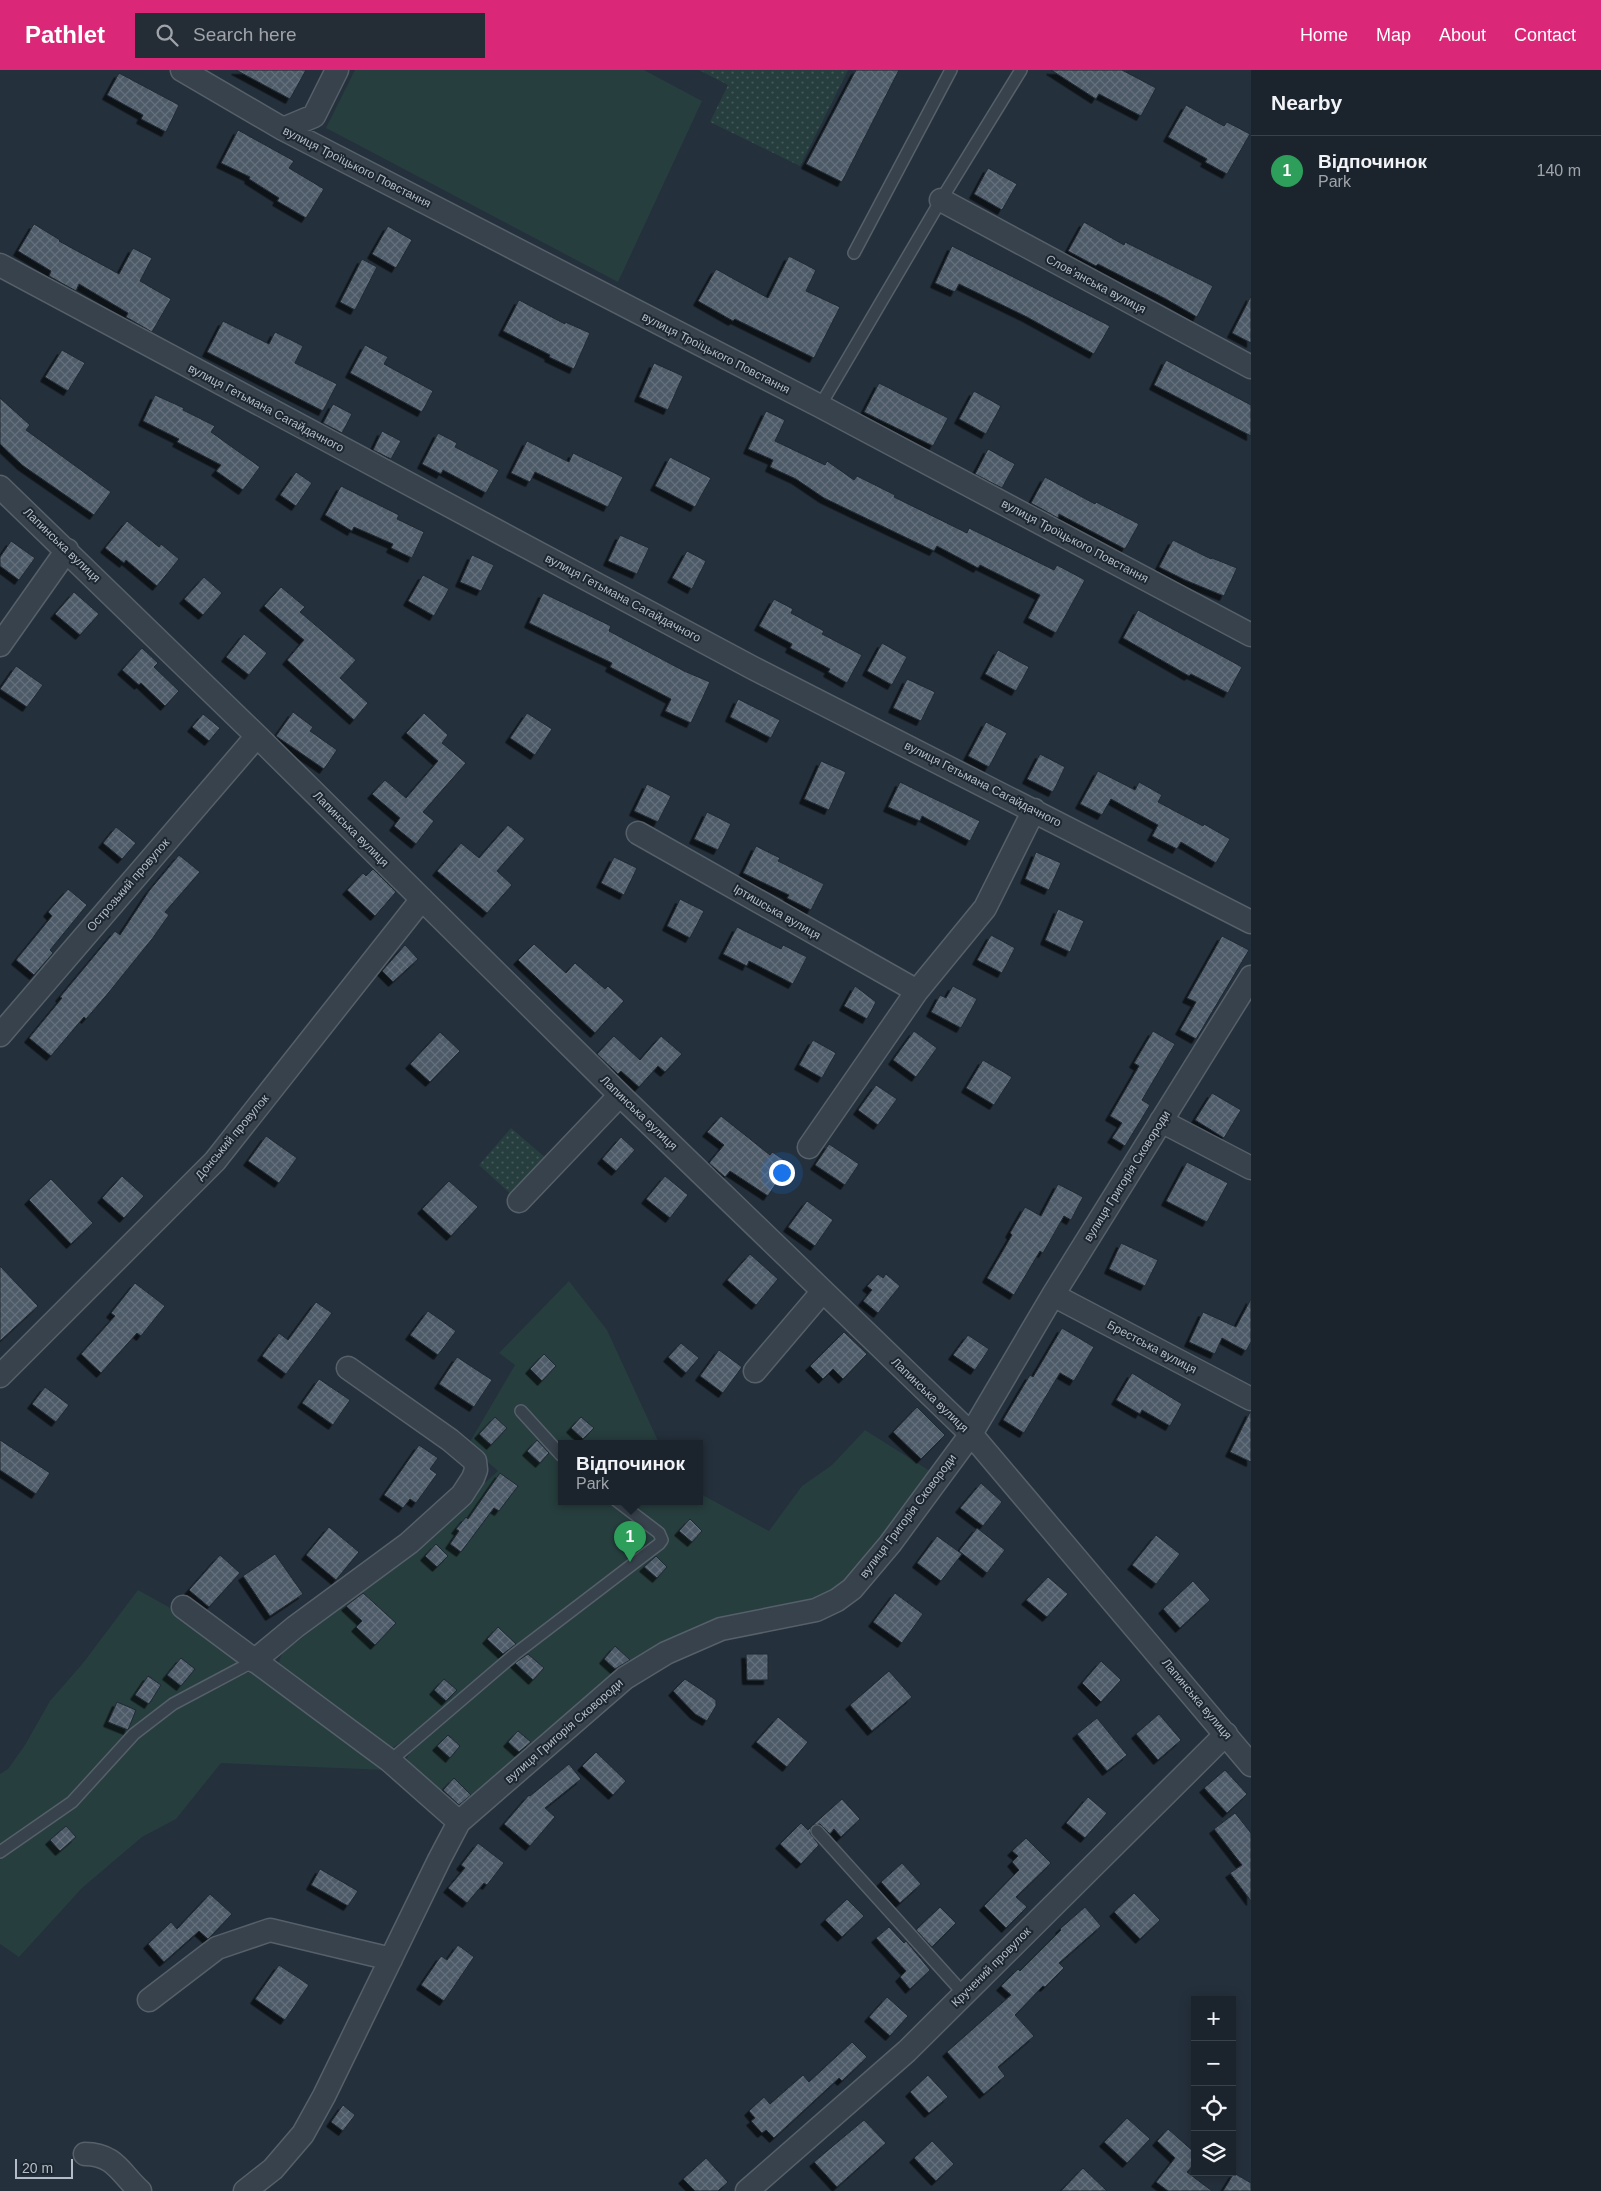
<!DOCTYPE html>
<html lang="en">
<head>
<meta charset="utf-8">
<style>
	:root { --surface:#1b242d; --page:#242c35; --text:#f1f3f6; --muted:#a0a4aa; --line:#394149; --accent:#db2777 }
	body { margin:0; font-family:Arial,sans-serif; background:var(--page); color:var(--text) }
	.controls { position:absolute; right:15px; bottom:15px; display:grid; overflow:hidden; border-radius:0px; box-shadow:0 2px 12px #0003 }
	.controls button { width:45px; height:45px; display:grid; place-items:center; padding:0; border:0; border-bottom:1px solid var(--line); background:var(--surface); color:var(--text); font:25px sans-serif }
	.scale { position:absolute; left:15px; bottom:12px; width:58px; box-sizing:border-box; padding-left:5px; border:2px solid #b4bdc7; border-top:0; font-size:14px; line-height:18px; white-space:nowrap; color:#b4bdc7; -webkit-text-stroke:4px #1d2731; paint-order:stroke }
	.you { position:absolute; left:781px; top:1102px; width:18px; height:18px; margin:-12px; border:4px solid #fff; border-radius:50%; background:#1a73e8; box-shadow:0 0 0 8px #1a73e833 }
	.badge { display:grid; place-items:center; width:32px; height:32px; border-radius:50%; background:var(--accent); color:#fff; font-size:16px; font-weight:700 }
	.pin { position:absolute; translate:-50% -41px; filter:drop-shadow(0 1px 2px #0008) }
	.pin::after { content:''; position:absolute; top:26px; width:18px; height:15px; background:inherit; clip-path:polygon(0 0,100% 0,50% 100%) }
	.popup { position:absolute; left:558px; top:1370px; width:145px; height:65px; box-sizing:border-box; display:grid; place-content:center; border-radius:0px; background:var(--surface); filter:drop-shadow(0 1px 4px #0005); font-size:16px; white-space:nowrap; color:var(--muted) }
	.popup b { font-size:19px; color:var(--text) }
	.popup::after { content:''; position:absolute; left:50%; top:100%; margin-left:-10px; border:10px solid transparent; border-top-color:var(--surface) }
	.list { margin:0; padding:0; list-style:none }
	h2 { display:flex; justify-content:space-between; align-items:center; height:65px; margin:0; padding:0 20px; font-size:21px }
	h2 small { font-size:16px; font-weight:400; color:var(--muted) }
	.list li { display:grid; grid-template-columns:32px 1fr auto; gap:15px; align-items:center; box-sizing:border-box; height:70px; padding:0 20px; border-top:1px solid var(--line) }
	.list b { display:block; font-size:19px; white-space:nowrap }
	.list p { margin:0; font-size:16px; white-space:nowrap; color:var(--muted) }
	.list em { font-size:16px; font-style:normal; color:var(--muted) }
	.icon { flex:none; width:28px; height:28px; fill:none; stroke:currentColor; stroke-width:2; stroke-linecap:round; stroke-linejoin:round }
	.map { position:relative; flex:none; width:1251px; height:2121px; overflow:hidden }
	header { display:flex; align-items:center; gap:30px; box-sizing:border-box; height:70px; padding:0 25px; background:var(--accent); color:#fff }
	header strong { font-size:24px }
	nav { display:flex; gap:28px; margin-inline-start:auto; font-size:18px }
	.search { width:350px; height:45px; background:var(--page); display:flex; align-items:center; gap:12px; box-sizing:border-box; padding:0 18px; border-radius:0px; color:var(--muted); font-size:19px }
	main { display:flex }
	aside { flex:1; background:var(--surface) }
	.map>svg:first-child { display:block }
	.green { fill:#273e3e }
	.park { fill:url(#park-dots) }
	.building { fill:url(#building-cross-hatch); stroke:#1f2933; filter:url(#shadow) }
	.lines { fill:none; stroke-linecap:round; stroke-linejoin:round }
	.service-casing { stroke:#56606a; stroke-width:14 }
	.minor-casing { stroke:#56606a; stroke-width:25 }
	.service { stroke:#38424c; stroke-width:11 }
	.minor { stroke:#38424c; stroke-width:22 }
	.labels { text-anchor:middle; stroke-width:4; stroke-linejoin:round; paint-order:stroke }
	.street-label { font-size:12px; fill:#b4bdc7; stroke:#1d2731 }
</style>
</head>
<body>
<header>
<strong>Pathlet</strong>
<div class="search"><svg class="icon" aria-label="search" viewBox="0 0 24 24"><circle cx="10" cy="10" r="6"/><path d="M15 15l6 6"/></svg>Search here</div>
<nav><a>Home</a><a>Map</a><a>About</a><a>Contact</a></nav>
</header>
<main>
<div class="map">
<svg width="1251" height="2121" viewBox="0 0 1251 2121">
	<defs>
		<pattern id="park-dots" width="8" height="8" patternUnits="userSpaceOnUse" patternTransform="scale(1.25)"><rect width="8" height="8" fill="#273e3e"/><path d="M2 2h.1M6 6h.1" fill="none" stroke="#445858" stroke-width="1.8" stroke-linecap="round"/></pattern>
		<pattern id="building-cross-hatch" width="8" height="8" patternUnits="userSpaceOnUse" patternTransform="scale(1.25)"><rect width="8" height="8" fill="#4e5a67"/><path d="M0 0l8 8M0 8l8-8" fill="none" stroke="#65707b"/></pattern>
		<filter id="shadow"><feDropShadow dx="-4.5" dy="4.5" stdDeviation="0" flood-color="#0009"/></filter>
	</defs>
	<rect width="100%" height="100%" fill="#24303c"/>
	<path class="green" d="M355 0H644L702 31 618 212 326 58Z
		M569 1211 607 1260 659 1373H561V1431H699V1423L769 1461 802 1416 832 1395 865 1360 933 1403 890 1460 829 1528 690 1564 461 1743 412 1703 407 1688 412 1678 403 1671 389 1680 278 1595 282 1583 367 1518 498 1401 468 1375 515 1295 499 1283Z
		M138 1520 167 1536 230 1580 244 1603H257L387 1700 221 1693 176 1749 142 1767 82 1818 19 1887 0 1874V1704L8 1699 25 1675 50 1631 83 1593Z"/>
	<path class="park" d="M699 0H848L800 96 710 52 728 15Z
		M511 1058 547 1089 513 1126 479 1095Z"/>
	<path class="building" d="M236 0H306L290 29Z
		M856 0H899L842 112 806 94Z
		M1051 0H1122L1156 18 1141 46 1099 24 1096 29Z
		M119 3 179 35 166 62 141 49 143 45 107 25Z
		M1186 35 1224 56 1227 52 1250 64 1227 104 1205 92 1207 89 1168 67Z
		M238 60 294 91 289 98 324 119 306 148 277 131 279 128 249 109 250 107 221 93Z
		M988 98 1017 114 1002 140 974 124Z
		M1084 152 1124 175 1125 172 1213 216 1197 247 1166 229 1098 194 1096 196 1068 181Z
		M34 154 60 170 59 171 119 204 133 178 152 188 140 211 171 229 152 262 126 247 128 243 79 214 76 221 49 206 51 201 18 181Z
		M388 156 412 170 396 198 372 184Z
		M952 176 1110 256 1094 284 1027 247 959 214 955 222 935 213Z
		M789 186 816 200 806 221 840 237 814 288 735 249 733 251 698 231 716 199 768 228Z
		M362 189 377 197 355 240 340 232Z
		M1251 226V273L1232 263Z
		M519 230 565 254V252L590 263 574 299 549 287 550 285 503 261Z
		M223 251 269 274 275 262 303 276 295 293 337 314 323 341 207 282Z
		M365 275 388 287 384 294 433 321 422 342 350 303Z
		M62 280 85 293 68 321 45 307Z
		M1166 290 1251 335V366L1154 315Z
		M654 293 683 306 668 340 639 327Z
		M879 313 948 348 933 376 864 342Z
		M974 321 1001 336 986 364 959 349Z
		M155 325 184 338 183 340 215 356 211 362 260 397 243 420 216 401 221 395 177 372 179 369 143 351Z
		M0 328 30 355 26 360 111 422 94 445 22 395 0 374Z
		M333 334 352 344 342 363 323 353Z
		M766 341 785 350 775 371 825 395 827 391 854 410 857 406 895 425 894 427 967 463 969 458 1054 500 1057 495 1085 510 1056 563 1028 548 1040 525 980 495 978 498 937 476 934 481 824 428 796 409 770 397 773 390 748 379Z
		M382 361 401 371 391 389 373 380Z
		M438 363 457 373 455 377 499 400 486 423 443 400 441 404 422 394Z
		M527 371 569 392 573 383 623 407 608 437 535 402 530 412 511 403Z
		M988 379 1015 394 1002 418 975 404Z
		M670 387 711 408 695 437 655 416Z
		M296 402 312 413 296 436 280 425Z
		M1045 407 1095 434 1096 432 1139 454 1125 479 1059 444 1058 448 1031 433Z
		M341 416 399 445 397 449 424 462 412 488 391 478 393 474 354 457 352 461 325 445Z
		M127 451 159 477 161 474 179 489 157 516 126 490 124 493 105 478Z
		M620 465 649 478 637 504 608 491Z
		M1173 470 1211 489 1212 488 1237 498 1224 526 1185 510 1159 497Z
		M11 471 35 488 19 510 0 496V487Z
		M687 481 706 491 692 519 672 508Z
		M472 485 494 495 481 521 460 512Z
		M423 505 449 519 434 546 408 531Z
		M204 507 222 523 203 545 184 529Z
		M281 517 305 537 300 542 356 590 340 608 368 633 354 650 287 590 304 570 264 536Z
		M74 522 99 544 80 565 55 544Z
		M543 523 611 556 609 561 684 601 710 612 691 653 665 641 671 629 610 597 612 593 529 553Z
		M774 529 793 539 791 543 824 561 822 564 862 585 847 613 828 602 830 599 790 578 792 574 759 556Z
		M1138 540 1242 597 1228 623 1191 604 1189 606 1123 568Z
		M244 564 267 583 249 605 226 587Z
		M882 573 907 587 892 615 867 601Z
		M142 578 158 593 154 597 179 621 165 636 141 613 139 615 122 600Z
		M998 580 1029 597 1016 621 985 604Z
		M16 596 43 615 27 637 0 619Z
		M907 609 935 622 921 651 893 638Z
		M738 629 780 650 771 668 730 647Z
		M293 642 313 657 310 661 337 680 324 699 276 666Z
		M424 643 448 665 442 673 466 693 423 742 434 751 416 774 394 756 400 748 372 724 385 710 406 728 438 691 406 663Z
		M527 643 552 659 535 685 510 668Z
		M203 644 220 658 209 671 192 657Z
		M986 652 1007 663 989 697 968 686Z
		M1040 684 1065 697 1053 722 1027 709Z
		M821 691 846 702 829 740 804 729Z
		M1098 701 1135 720 1139 712 1162 725 1158 732 1203 756 1204 754 1230 769 1216 793 1181 772 1177 779 1152 766 1158 755 1111 729 1102 745 1080 734Z
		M900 712 980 751 970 771 922 746 920 751 888 737Z
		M647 714 671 726 658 752 634 741Z
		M707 742 731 754 718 780 694 769Z
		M508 755 525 769 497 801 512 815 487 843 437 801 461 773 479 788Z
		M116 757 136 773 122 789 103 773Z
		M756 776 780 788 778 791 824 814 811 840 787 828 789 825 743 803Z
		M1036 782 1061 793 1049 820 1025 809Z
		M179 785 200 802 165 842 169 845 152 869 105 927 86 949 84 947 51 986 29 968 62 928 60 927 115 861 120 865 149 821Z
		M614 787 637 798 624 825 601 813Z
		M373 799 396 822 375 846 347 820 363 803 366 806Z
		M68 819 87 835 50 880 53 883 34 905 16 890 52 846 48 842Z
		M680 829 704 841 690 868 667 856Z
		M1058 839 1084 851 1070 882 1045 870Z
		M737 857 781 879 783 875 807 887 793 914 749 891 747 896 723 884Z
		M991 865 1015 878 1002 903 977 890Z
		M1222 866 1249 880 1196 969 1180 960 1196 932 1187 928Z
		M534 874 566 903 575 893 605 919 608 916 624 931 595 963 518 890Z
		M405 875 418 889 393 912 382 901Z
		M855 916 876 932 867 949 844 936Z
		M953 916 977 929 961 958 931 942 940 925 946 928Z
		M914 961 937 978 916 1007 893 990Z
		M1153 961 1175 974 1142 1030 1150 1035 1125 1076 1112 1068 1122 1053 1110 1046 1139 996 1134 993Z
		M440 962 460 981 430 1012 410 994Z
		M614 966 640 990 661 966 682 984 665 1002 658 996 639 1017 621 1001 618 1004 597 984Z
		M813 970 836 983 822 1008 799 995Z
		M983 990 1012 1007 994 1035 966 1018Z
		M876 1015 897 1029 878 1055 858 1040Z
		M1212 1023 1241 1040 1224 1068 1195 1050Z
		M721 1046 770 1085 772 1082 789 1093 768 1126 730 1101 725 1107 709 1093 724 1075 707 1062Z
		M266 1066 297 1088 279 1113 248 1091Z
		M621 1067 635 1080 616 1101 602 1089Z
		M829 1074 859 1094 845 1115 815 1095Z
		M1187 1092 1228 1113 1207 1152 1166 1131Z
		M122 1106 144 1126 124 1148 102 1128Z
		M665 1106 688 1125 670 1148 646 1129Z
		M51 1109 93 1153 71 1174 29 1130Z
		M449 1111 478 1137 451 1166 422 1139Z
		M1058 1114 1083 1127 1071 1150 1064 1146 1043 1183 1040 1181 1014 1225 987 1208 1012 1165 1010 1163 1025 1137 1041 1146Z
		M807 1131 833 1150 815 1176 788 1157Z
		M1121 1173 1158 1190 1145 1216 1109 1199Z
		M750 1184 778 1209 756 1235 727 1210Z
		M0 1196 38 1236 0 1271Z
		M878 1204 883 1208 886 1204 900 1216 878 1243 863 1231 872 1220 867 1216Z
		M135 1213 165 1236 141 1266 137 1263 101 1303 81 1284 115 1246 111 1243Z
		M1251 1229V1272L1246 1281 1222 1268 1215 1284 1189 1272 1203 1242 1236 1257Z
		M316 1232 332 1243 286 1304 262 1286 279 1263 288 1270Z
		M428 1241 456 1261 438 1285 410 1265Z
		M1062 1258 1094 1277 1074 1311 1060 1303 1024 1363 1003 1350 1030 1305 1033 1307Z
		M844 1262 867 1284 843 1309 833 1299 823 1309 810 1296Z
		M968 1265 989 1279 975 1300 953 1285Z
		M681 1273 699 1288 686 1303 668 1287Z
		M719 1280 742 1297 723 1323 700 1306Z
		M544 1284 556 1296 542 1311 530 1299Z
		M457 1287 492 1310 474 1337 439 1314Z
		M1132 1303 1182 1334 1170 1356 1142 1340 1140 1344 1116 1330Z
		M319 1309 350 1330 333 1355 302 1333Z
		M45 1317 69 1335 56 1352 32 1334Z
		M917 1337 945 1365 921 1389 893 1362Z
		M1250 1342H1251V1392L1230 1382Z
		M495 1347 507 1358 491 1375 479 1364Z
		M581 1347 594 1358 583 1369 571 1358Z
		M0 1370 50 1403 36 1424 0 1400Z
		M537 1370 549 1383 540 1393 527 1381Z
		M419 1375 438 1388 430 1399 437 1404 416 1433 410 1429 403 1438 384 1425Z
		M500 1403 518 1416 499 1441 494 1438 461 1482 450 1474 459 1461 456 1459 466 1447 468 1449Z
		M981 1413 1002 1432 983 1456 960 1438Z
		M690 1449 702 1461 692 1472 679 1461Z
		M329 1457 359 1482 336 1510 306 1485Z
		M977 1458 1005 1480 987 1503 959 1481Z
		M1156 1465 1180 1484 1156 1514 1132 1495Z
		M937 1466 962 1484 941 1511 917 1493Z
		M436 1474 448 1486 437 1497 425 1486Z
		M275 1484 303 1524 270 1546 243 1506Z
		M220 1485 240 1503 209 1537 189 1520Z
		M656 1486 667 1497 657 1508 644 1497Z
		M1048 1507 1068 1524 1047 1547 1026 1530Z
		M1193 1511 1210 1530 1180 1558 1163 1539Z
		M363 1523 396 1553 375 1575 356 1557 362 1551 346 1536Z
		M895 1523 923 1544 902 1573 873 1552Z
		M498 1557 516 1574 503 1584 487 1569Z
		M615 1576 630 1590 615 1599 604 1589Z
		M528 1584 544 1598 533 1610 515 1593Z
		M746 1584H768V1610H747Z
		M181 1588 195 1599 181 1616 167 1605Z
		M1101 1591 1121 1610 1101 1632 1082 1613Z
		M889 1601 912 1627 872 1661 850 1635Z
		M148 1606 161 1615 149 1634 135 1625Z
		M444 1609 457 1620 446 1631 434 1620Z
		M685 1609 716 1630V1636L707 1651 695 1644 673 1621Z
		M117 1632 136 1640 128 1660 108 1652Z
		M1159 1644 1181 1670 1158 1690 1136 1664Z
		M778 1647 808 1672 787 1697 756 1672Z
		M1097 1648 1127 1685 1107 1701 1077 1664Z
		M518 1661 531 1672 519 1682 508 1672Z
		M448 1665 460 1676 450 1688 437 1676Z
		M596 1682 626 1711 613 1725 582 1696Z
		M569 1694 581 1709 545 1738 555 1747 530 1776 504 1754 529 1725 530 1726Z
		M1225 1700 1247 1724 1227 1743 1204 1718Z
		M454 1708 471 1725 459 1735 443 1720Z
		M1088 1727 1107 1743 1085 1768 1066 1753Z
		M842 1729 860 1749 841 1767 834 1759 830 1764 820 1754 813 1755Z
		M1235 1743 1251 1763V1831L1230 1803 1242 1795 1214 1759Z
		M801 1753 808 1760 811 1757 810 1763 819 1775 801 1794 780 1774Z
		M66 1756 76 1767 60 1781 50 1770Z
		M1026 1768 1051 1793 1016 1827 1027 1837 1006 1858 984 1836 1019 1800 1012 1792 1018 1786 1012 1781Z
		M478 1773 504 1793 487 1815 484 1813 467 1833 448 1818 465 1798 461 1795Z
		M902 1793 921 1814 900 1833 881 1812Z
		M320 1799 358 1821 348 1836 311 1815Z
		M1134 1823 1160 1850 1140 1869 1114 1842Z
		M210 1824 232 1844 210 1867 208 1869 199 1861 164 1892 148 1874 171 1852 177 1859Z
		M847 1829 864 1846 842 1867 825 1850Z
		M940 1837 956 1853 932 1877 916 1860Z
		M1085 1837 1101 1856 1059 1893 1064 1898 1045 1917 1043 1916 1015 1945 1034 1966 998 1997 1005 2006 984 2024 947 1982 1011 1925 1001 1916 1018 1899 1020 1901 1061 1860 1060 1859Z
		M889 1857 904 1873 906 1871 930 1900 910 1919 900 1907 906 1901 876 1868Z
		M458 1875 474 1887 444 1931 421 1915 441 1886 447 1890Z
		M279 1895 309 1915 285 1950 255 1929Z
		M887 1927 908 1946 890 1966 869 1947Z
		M852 1972 867 1987 842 2011 839 2008 774 2068 766 2060 762 2063 751 2051 755 2048 749 2041 764 2027 770 2034 803 2005 809 2012Z
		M928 2005 948 2027 929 2043 910 2022Z
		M343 2035 355 2045 343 2061 331 2052Z
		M1127 2048 1150 2069 1127 2093 1104 2072Z
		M864 2050 886 2073 837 2117 814 2092Z
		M1168 2059 1195 2083V2093L1187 2102 1212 2121H1168L1156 2112 1175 2088 1157 2071Z
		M932 2071 954 2094 936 2111 914 2088Z
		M706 2088 728 2112 718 2121H695L683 2109Z
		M1083 2098 1107 2121H1061Z
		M1234 2103 1251 2113V2121H1223Z"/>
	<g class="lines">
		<defs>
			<path id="service" d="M854 183 951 0
				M820 336 941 130 1021 0
				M521 1341 561 1385
				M390 1691 515 1584 659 1474 662 1470 659 1463 617 1431
				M817 1761 964 1924
				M0 1782 72 1732 134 1664 173 1634 254 1591"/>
			<path id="minor" d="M182 0 283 59 820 336 1251 565
				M283 59 314 46 337 0
				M941 130 1251 297
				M0 195 753 598 1251 852
				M0 417 257 666 620 1025 971 1364 1251 1695
				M0 575 67 480
				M638 763 917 921
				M0 965 257 666
				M1161 1051 1251 1098
				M809 1077 917 921 985 838 1034 740
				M519 1131 620 1025
				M1053 1225 1251 1329
				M755 1301 823 1221
				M0 1306 215 1091 422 829
				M183 1537 390 1691 459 1752
				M254 1591 295 1557 409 1473 462 1425 473 1408 476 1400 475 1391 450 1370 348 1298
				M149 1930 217 1878 270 1860 391 1889
				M85 2084C115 2084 121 2104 140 2121
				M245 2121 273 2099 303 2064 324 2026 439 1790 459 1752 625 1608 666 1583 721 1559 816 1540 837 1530 852 1519 890 1474 971 1364 1053 1225 1251 907
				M747 2121 907 1981 1226 1664"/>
		</defs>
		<use href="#service" class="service-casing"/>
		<use href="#minor" class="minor-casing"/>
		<use href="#service" class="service"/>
		<use href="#minor" class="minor"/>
	</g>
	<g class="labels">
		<g class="street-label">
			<text transform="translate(357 97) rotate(27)" y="4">вулиця Троїцького Повстання</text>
			<text transform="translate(1096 214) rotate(28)" y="4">Словʼянська вулиця</text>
			<text transform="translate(716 283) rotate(27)" y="4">вулиця Троїцького Повстання</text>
			<text transform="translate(266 338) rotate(28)" y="4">вулиця Гетьмана Сагайдачного</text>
			<text transform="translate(1075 471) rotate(28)" y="4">вулиця Троїцького Повстання</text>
			<text transform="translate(62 475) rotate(44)" y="4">Лапинська вулиця</text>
			<text transform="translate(623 528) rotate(28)" y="4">вулиця Гетьмана Сагайдачного</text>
			<text transform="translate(983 714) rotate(27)" y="4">вулиця Гетьмана Сагайдачного</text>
			<text transform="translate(351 759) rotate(45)" y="4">Лапинська вулиця</text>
			<text transform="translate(128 815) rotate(-49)" y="4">Острозький провулок</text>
			<text transform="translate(777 842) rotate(30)" y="4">Іртишська вулиця</text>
			<text transform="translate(639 1043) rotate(44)" y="4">Лапинська вулиця</text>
			<text transform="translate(232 1067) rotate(-50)" y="4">Донський провулок</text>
			<text transform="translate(1127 1106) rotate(-58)" y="4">вулиця Григорія Сковороди</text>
			<text transform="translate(1152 1277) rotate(28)" y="4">Брестська вулиця</text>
			<text transform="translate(930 1325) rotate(44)" y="4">Лапинська вулиця</text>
			<text transform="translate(908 1446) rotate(-53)" y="4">вулиця Григорія Сковороди</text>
			<text transform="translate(1197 1629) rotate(50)" y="4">Лапинська вулиця</text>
			<text transform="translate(564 1661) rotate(-41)" y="4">вулиця Григорія Сковороди</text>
			<text transform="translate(991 1897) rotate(-45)" y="4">Кручений провулок</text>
		</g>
	</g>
</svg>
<div class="controls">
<button>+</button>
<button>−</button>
<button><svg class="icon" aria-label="locate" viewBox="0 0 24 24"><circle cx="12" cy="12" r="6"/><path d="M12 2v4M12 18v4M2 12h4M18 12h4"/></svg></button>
<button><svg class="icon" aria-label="layers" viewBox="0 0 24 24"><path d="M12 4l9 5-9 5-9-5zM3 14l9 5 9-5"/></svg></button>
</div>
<div class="scale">20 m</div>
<div class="you"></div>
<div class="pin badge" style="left:630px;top:1492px;background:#2e9e5b">1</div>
<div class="popup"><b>Відпочинок</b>Park</div>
</div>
<aside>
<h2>Nearby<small></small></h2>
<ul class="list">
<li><span class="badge" style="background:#2e9e5b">1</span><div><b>Відпочинок</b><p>Park</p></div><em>140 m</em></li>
</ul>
</aside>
</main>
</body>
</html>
